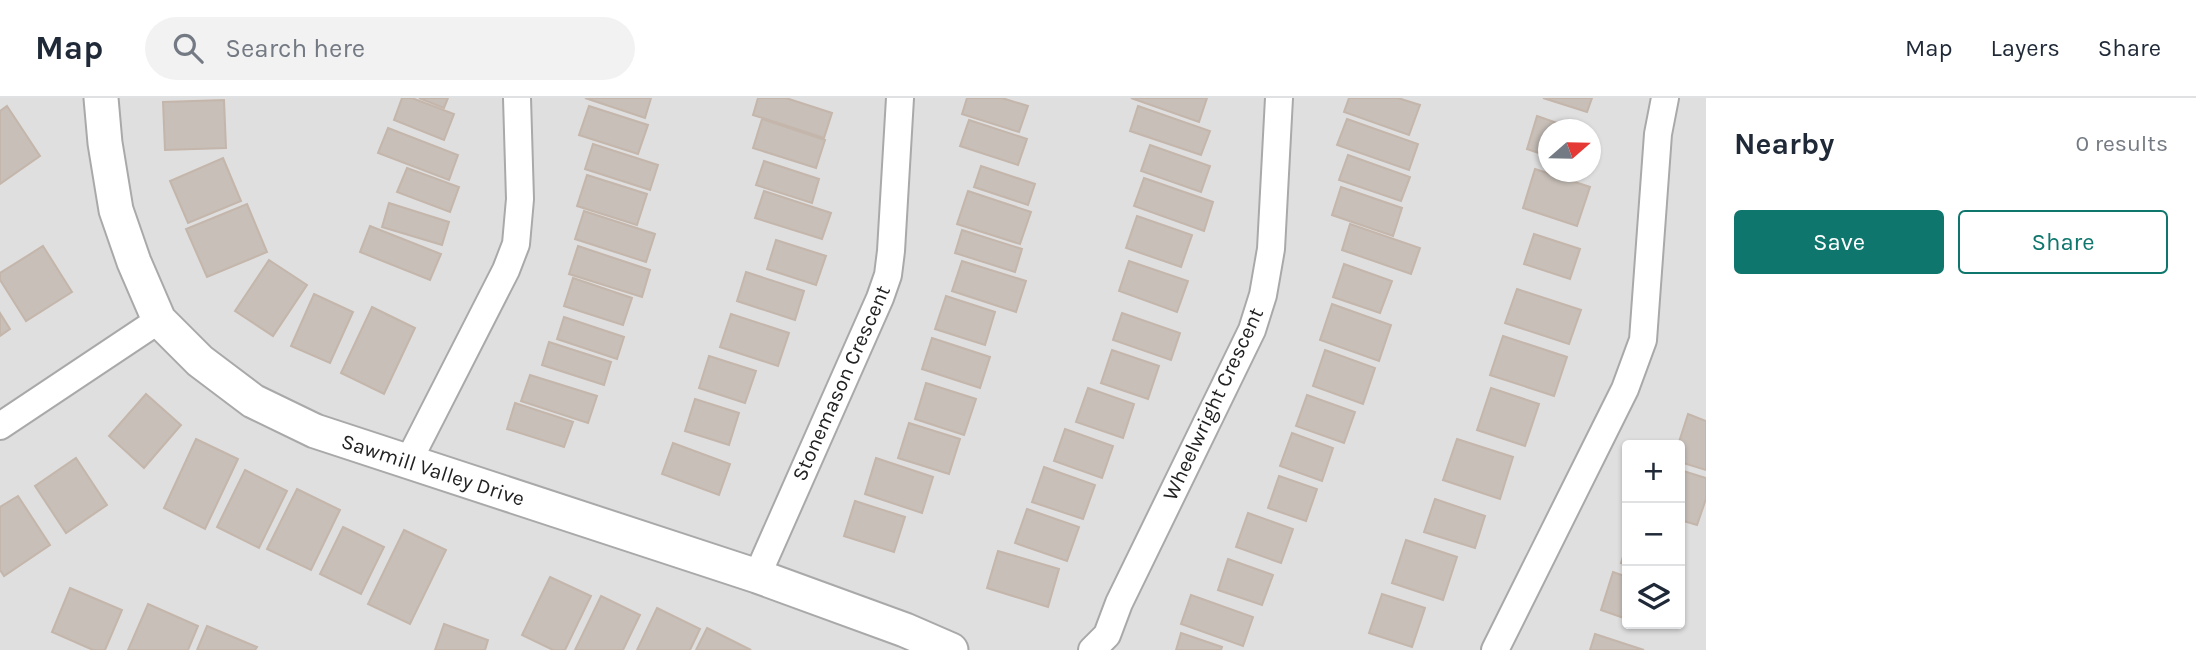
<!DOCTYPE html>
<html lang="en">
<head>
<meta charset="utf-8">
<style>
	:root { --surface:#fff; --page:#f2f2f3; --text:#1f2937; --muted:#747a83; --line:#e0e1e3; --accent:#0f766e }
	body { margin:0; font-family:Karla,sans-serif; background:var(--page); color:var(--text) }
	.controls { position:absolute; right:21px; bottom:21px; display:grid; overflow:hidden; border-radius:7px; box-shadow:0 2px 5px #0004 }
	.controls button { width:63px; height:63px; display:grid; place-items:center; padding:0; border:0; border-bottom:2px solid var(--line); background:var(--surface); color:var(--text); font:35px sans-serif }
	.compass { position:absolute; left:1538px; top:21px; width:63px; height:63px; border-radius:50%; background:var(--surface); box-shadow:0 2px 5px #0004; rotate:70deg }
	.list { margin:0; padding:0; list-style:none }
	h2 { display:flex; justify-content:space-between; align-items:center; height:91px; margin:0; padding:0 28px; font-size:30px }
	h2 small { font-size:23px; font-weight:400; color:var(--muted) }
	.actions { display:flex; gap:14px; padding:21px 28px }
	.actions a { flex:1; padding:16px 0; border:2px solid var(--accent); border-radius:7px; text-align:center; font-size:24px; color:var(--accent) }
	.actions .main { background:var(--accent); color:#fff }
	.icon { flex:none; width:38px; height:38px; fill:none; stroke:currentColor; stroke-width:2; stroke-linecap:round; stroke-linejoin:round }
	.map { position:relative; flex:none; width:1706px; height:552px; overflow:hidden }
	header { display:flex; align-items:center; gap:42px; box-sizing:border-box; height:98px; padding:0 35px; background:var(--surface); border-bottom:2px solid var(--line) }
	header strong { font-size:33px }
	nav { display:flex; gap:38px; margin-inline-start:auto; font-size:24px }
	.search { width:490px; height:63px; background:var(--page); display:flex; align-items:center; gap:18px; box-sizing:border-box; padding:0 24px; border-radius:38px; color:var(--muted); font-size:26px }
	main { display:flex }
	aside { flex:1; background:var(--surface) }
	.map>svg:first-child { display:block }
	.residential { fill:#e0dfdf; fill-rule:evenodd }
	.building { fill:#c7bfb8; stroke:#c4b6ab; stroke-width:2 }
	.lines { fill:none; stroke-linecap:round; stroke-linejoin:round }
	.minor-casing { stroke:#a9a9a9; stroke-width:30 }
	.tertiary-casing { stroke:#a9a9a9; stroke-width:37 }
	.minor { stroke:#fff; stroke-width:26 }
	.tertiary { stroke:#fff; stroke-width:33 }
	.labels { text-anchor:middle; stroke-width:6; stroke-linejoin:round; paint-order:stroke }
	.street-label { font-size:21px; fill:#222; stroke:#fff }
</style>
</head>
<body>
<header>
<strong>Map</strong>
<div class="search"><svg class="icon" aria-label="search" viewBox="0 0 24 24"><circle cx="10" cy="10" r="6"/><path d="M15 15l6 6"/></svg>Search here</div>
<nav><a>Map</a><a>Layers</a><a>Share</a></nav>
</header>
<main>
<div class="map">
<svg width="1706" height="552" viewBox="0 0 1706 552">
	<rect width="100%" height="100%" fill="#f2efe9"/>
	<path class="residential" d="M0 0H1706V552H0ZM1548 32H1590V74H1548ZM1627 347H1680V526H1627Z"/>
	<path class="building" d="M402 0H412L454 16 444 42 394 22Z
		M419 0H448L444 10Z
		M585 0H651L645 20Z
		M758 0H786L832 15 824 40 753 17Z
		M967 0H1002L1028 8 1019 34 962 16Z
		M1131 0H1207L1199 24Z
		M1349 0H1398L1420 7 1409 37 1344 14Z
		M1543 0H1592L1587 14Z
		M224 2 226 50 165 52 163 4Z
		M7 8 40 58 0 86V13Z
		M589 8 648 27 638 56 579 37Z
		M1138 8 1210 33 1201 57 1130 33Z
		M1537 18 1577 32H1548V58L1527 51Z
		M762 21 825 42 816 70 753 50Z
		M1347 21 1418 46 1409 72 1337 47Z
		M969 22 1027 41 1018 67 960 48Z
		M388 30 458 57 449 82 378 55Z
		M593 46 658 67 650 92 585 71Z
		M1150 47 1210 68 1201 94 1141 73Z
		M1348 57 1410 79 1401 103 1339 82Z
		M223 60 241 103 188 125 170 83Z
		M764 63 819 81 812 105 756 87Z
		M981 68 1035 86 1028 107 974 89Z
		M407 70 459 89 450 114 397 94Z
		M1535 71 1590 89 1577 128 1523 110Z
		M587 77 647 96 637 127 577 108Z
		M1144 80 1213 104 1204 133 1134 108Z
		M1341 89 1402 110 1393 138 1332 117Z
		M764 93 831 115 822 141 755 120Z
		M968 93 1031 114 1020 146 957 126Z
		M389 105 449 124 442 147 382 129Z
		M247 106 267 154 207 179 186 131Z
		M584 113 655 136 646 164 575 141Z
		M1137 118 1192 137 1181 169 1126 150Z
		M1350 126 1420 150 1411 176 1342 152Z
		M370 128 441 156 430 182 360 154Z
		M962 132 1022 151 1015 174 955 155Z
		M1534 136 1580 151 1570 181 1524 166Z
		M776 142 826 158 816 187 767 171Z
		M43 148 72 194 26 223 0 182V175Z
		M578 148 650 172 642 199 569 176Z
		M269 162 307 187 273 238 235 213Z
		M962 163 1026 183 1016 214 952 193Z
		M1129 163 1188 183 1177 214 1119 193Z
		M1344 166 1392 183 1380 215 1333 199Z
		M746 174 804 193 795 222 737 203Z
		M573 180 632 200 623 227 564 208Z
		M1517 191 1581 212 1569 246 1505 225Z
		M314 196 353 214 330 265 291 248Z
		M946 198 995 214 985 247 935 231Z
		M1332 206 1391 227 1379 263 1320 242Z
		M372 209 415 230 384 296 341 275Z
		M0 215 10 231 0 238Z
		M1122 215 1180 235 1171 262 1113 242Z
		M731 216 789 235 778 268 720 249Z
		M564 219 624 239 617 261 557 241Z
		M1503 238 1567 259 1554 298 1490 277Z
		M932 240 990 259 980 290 922 271Z
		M549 244 611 264 604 287 542 267Z
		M1112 252 1159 268 1148 301 1101 285Z
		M1325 252 1375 270 1363 306 1313 288Z
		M709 258 756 273 745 305 699 290Z
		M530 277 597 298 588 325 521 303Z
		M926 285 976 301 964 337 915 321Z
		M1088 290 1134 306 1123 340 1076 324Z
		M1491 290 1539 306 1525 348 1477 332Z
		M146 296 181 327 144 370 109 338Z
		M1307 297 1355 314 1344 345 1296 328Z
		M695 301 739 315 729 347 685 333Z
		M515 305 573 324 564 349 507 331Z
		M1688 316 1706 323V372L1680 364V347H1678Z
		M909 325 960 341 949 376 898 360Z
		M1065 331 1113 348 1102 380 1054 363Z
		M1292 335 1333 350 1322 383 1280 368Z
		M196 341 238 361 205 431 164 410Z
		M1457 341 1513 359 1500 401 1443 382Z
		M673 345 730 366 719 397 662 376Z
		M76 360 107 407 66 435 35 388Z
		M876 360 933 379 922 415 865 396Z
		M1044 369 1095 387 1083 421 1032 404Z
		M245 372 287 393 259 450 217 429Z
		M1680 372 1706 380V401L1697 427 1680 422Z
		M1279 378 1317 391 1306 423 1268 410Z
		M297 391 340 412 311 472 267 451Z
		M18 398 50 447 4 478 0 472V409Z
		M1435 401 1485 418 1475 450 1424 434Z
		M855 403 905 419 894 454 844 438Z
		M1027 411 1079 429 1067 463 1015 445Z
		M1248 415 1293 431 1281 465 1236 449Z
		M343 429 384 449 361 496 320 476Z
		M404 432 446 452 410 526 368 506Z
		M1406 442 1457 459 1443 502 1392 485Z
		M1627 446V467L1621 465Z
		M998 453 1059 471 1048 509 987 490Z
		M1228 461 1273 477 1262 507 1218 492Z
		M1613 474 1627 479V521L1601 512Z
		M550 479 591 498 565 552H553L522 537Z
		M70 490 122 512 105 552H93L52 534Z
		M1382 496 1425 510 1412 549 1369 535Z
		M1191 497 1253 519 1243 548 1181 526Z
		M601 498 640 517 623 552H575Z
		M148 506 198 528 188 552H128Z
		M657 510 700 531 690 552H637Z
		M444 526 488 542 485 552H435Z
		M207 528 257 549 255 552H197Z
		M707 530 751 552H696Z
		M1181 535 1222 549 1221 552H1176Z
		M1595 536 1644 552H1590Z"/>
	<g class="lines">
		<defs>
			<path id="minor" d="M0 328 159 222
				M408 364 506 172 516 146 520 101 517 0
				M757 478 880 200 888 177 891 153 900 0
				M1092 552 1107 537 1119 505 1252 232 1263 197 1271 151 1279 0
				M1495 552 1625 291 1643 242 1658 36 1665 0"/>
			<path id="tertiary" d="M101 0 105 45 116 112 134 164 159 222 200 263 253 303 315 333 757 478 905 532 951 552"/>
		</defs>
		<use href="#minor" class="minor-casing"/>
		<use href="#tertiary" class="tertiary-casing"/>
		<use href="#minor" class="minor"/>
		<use href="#tertiary" class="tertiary"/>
	</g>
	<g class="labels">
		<g class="street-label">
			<text transform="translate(841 285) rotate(-66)" y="7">Stonemason Crescent</text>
			<text transform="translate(1213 306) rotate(-65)" y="7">Wheelwright Crescent</text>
			<text transform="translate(433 372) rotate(18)" y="7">Sawmill Valley Drive</text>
		</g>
	</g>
</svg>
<div class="controls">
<button>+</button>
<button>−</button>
<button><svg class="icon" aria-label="layers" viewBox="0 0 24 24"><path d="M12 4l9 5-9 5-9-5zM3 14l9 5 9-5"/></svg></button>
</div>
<svg class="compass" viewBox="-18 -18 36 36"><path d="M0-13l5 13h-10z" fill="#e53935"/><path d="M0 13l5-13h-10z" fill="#747a83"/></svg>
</div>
<aside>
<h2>Nearby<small>0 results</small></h2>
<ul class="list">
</ul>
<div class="actions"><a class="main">Save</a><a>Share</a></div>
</aside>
</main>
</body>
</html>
